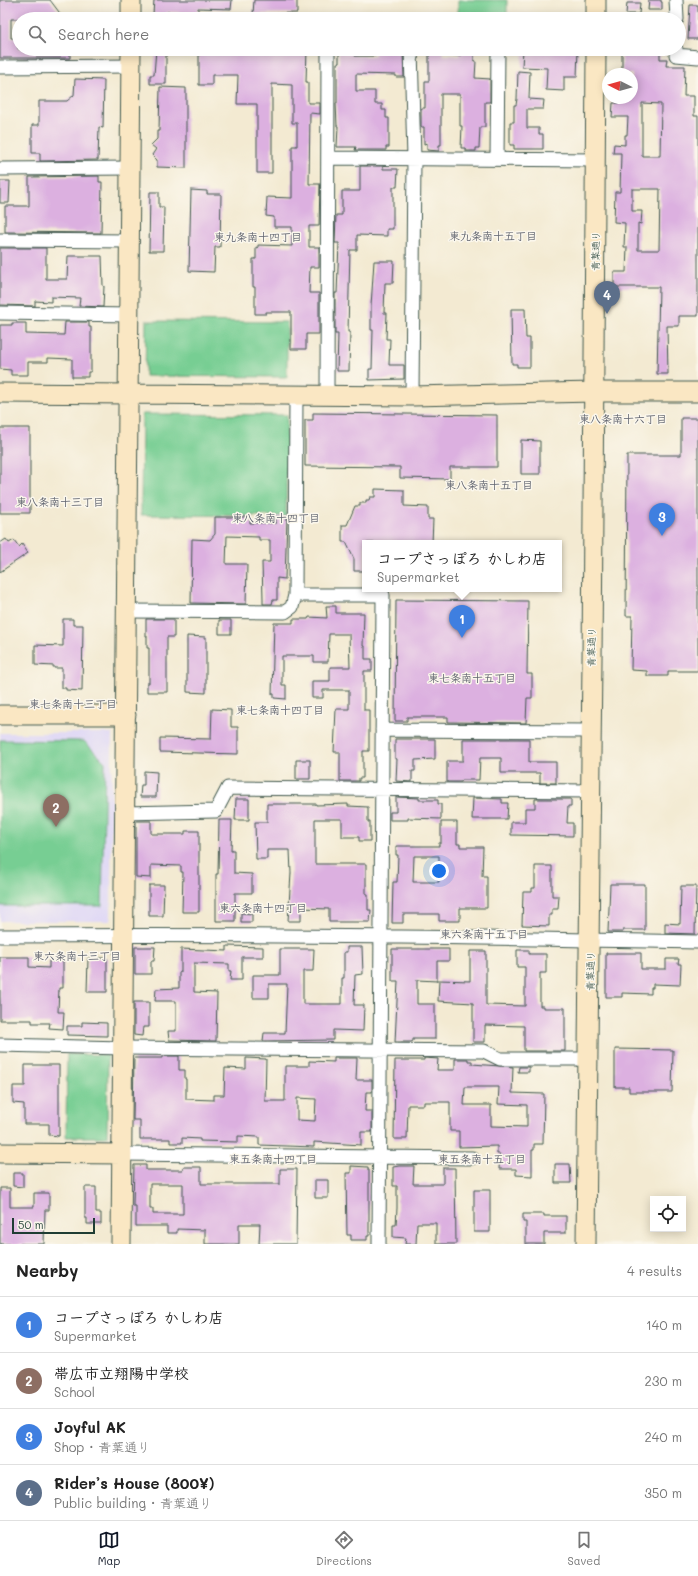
<!DOCTYPE html>
<html lang="en">
<head>
<meta charset="utf-8">
<style>
	:root { --surface:#fff; --page:#f2f2f2; --text:#222; --muted:#767676; --line:#e0e0e0; --accent:#111827 }
	body { margin:0; font-family:Mali,"Klee One",sans-serif; background:var(--page); color:var(--text) }
	.controls { position:absolute; right:12px; bottom:12px; display:grid; overflow:hidden; border-radius:0px; box-shadow:0 2px 10px #0003 }
	.controls button { width:36px; height:36px; display:grid; place-items:center; padding:0; border:0; border-bottom:1px solid var(--line); background:var(--surface); color:var(--text); font:20px sans-serif }
	.compass { position:absolute; left:602px; top:68px; width:36px; height:36px; border-radius:50%; background:var(--surface); box-shadow:0 2px 10px #0003; rotate:276deg }
	.scale { position:absolute; left:12px; bottom:10px; width:83px; box-sizing:border-box; padding-left:4px; border:2px solid #1f3d34; border-top:0; font-size:11px; line-height:14px; white-space:nowrap; color:#1f3d34; -webkit-text-stroke:3px #fbf7ec; paint-order:stroke }
	.you { position:absolute; left:439px; top:871px; width:14px; height:14px; margin:-10px; border:3px solid #fff; border-radius:50%; background:#1a73e8; box-shadow:0 0 0 6px #1a73e833 }
	.badge { display:grid; place-items:center; width:26px; height:26px; border-radius:50%; background:var(--accent); color:#fff; font-size:13px; font-weight:700 }
	.pin { position:absolute; translate:-50% -33px; filter:drop-shadow(0 1px 2px #0008) }
	.pin::after { content:''; position:absolute; top:21px; width:14px; height:12px; background:inherit; clip-path:polygon(0 0,100% 0,50% 100%) }
	.popup { position:absolute; left:362px; top:540px; width:200px; height:52px; box-sizing:border-box; display:grid; place-content:center; border-radius:0px; background:var(--surface); filter:drop-shadow(0 1px 3px #0005); font-size:13px; white-space:nowrap; color:var(--muted) }
	.popup b { font-size:15px; color:var(--text) }
	.popup::after { content:''; position:absolute; left:50%; top:100%; margin-left:-8px; border:8px solid transparent; border-top-color:var(--surface) }
	.list { margin:0; padding:0; list-style:none }
	h2 { display:flex; justify-content:space-between; align-items:center; height:52px; margin:0; padding:0 16px; font-size:17px }
	h2 small { font-size:13px; font-weight:400; color:var(--muted) }
	.list li { display:grid; grid-template-columns:26px 1fr auto; gap:12px; align-items:center; box-sizing:border-box; height:56px; padding:0 16px; border-top:1px solid var(--line) }
	.list b { display:block; font-size:15px; white-space:nowrap }
	.list p { margin:0; font-size:13px; white-space:nowrap; color:var(--muted) }
	.list em { font-size:13px; font-style:normal; color:var(--muted) }
	.icon { flex:none; width:22px; height:22px; fill:none; stroke:currentColor; stroke-width:2; stroke-linecap:round; stroke-linejoin:round }
	.map { position:relative; flex:none; width:698px; height:1244px; overflow:hidden }
	.search { position:absolute; background:var(--surface); box-shadow:0 2px 10px #0003; left:12px; right:12px; top:12px; height:44px; display:flex; align-items:center; gap:10px; box-sizing:border-box; padding:0 14px; border-radius:22px; color:var(--muted); font-size:15px }
	.sheet { height:276px; background:var(--surface) }
	nav { display:flex; justify-content:space-around; align-items:center; box-sizing:border-box; height:56px; border-top:1px solid var(--line); background:var(--surface); font-size:11px; color:var(--muted) }
	nav a { display:grid; justify-items:center; gap:2px }
	nav .on { color:var(--accent) }
	.map>svg:first-child { display:block }
	.built { fill:#ddd5f6 }
	.green { fill:#77ce93; stroke:#4b8664 }
	.building { fill:#dcb0e0; fill-rule:evenodd }
	.lines { fill:none; stroke-linecap:round; stroke-linejoin:round }
	.street-casing { stroke:#3f574c; stroke-width:15 }
	.secondary-casing { stroke:#3f574c; stroke-width:21 }
	.street { stroke:#fff; stroke-width:13 }
	.secondary { stroke:#fae7c3; stroke-width:19 }
	.labels { text-anchor:middle; stroke-width:3; stroke-linejoin:round; paint-order:stroke }
	.street-label { font-size:10px; fill:#1f3d34; stroke:#fbf7ec }
	.neighbourhood-label { font-size:11px; font-weight:bold; fill:#616570; stroke:#fbf7ec }
</style>
</head>
<body>
<div class="map">
<svg width="698" height="1244" viewBox="0 0 698 1244">
	<rect width="100%" height="100%" fill="#fbf7ec"/>
	<filter id="ink" filterUnits="userSpaceOnUse"><feTurbulence type="fractalNoise" baseFrequency=".025" numOctaves="2"/><feDisplacementMap in="SourceGraphic" scale="8" xChannelSelector="R" yChannelSelector="G"/><feConvolveMatrix kernelMatrix="1 2 1 2 8 2 1 2 1" color-interpolation-filters="sRGB"/></filter>
	<filter id="wash" filterUnits="userSpaceOnUse"><feTurbulence type="fractalNoise" baseFrequency=".012" numOctaves="4" result="noise"/><feDisplacementMap in="SourceGraphic" scale="16" xChannelSelector="R" yChannelSelector="G"/><feGaussianBlur stdDeviation="0.9" result="paint"/><feColorMatrix in="noise" values="0 0 0 0 0 0 0 0 0 0 0 0 0 0 0 0 0 1.4 0 .05"/><feComposite in="paint" operator="in"/></filter>
	<g filter="url(#wash)">
		<rect width="100%" height="100%" fill="#f3ead2"/>
		<path class="built" d="M0 733H112L111 921H0Z"/>
		<path class="green" d="M458 0H507V19L458 17Z
			M146 321 287 322V377L145 376Z
			M142 414 287 415 286 516 141 515Z
			M0 740 84 741 105 762 102 906H0Z
			M67 1054 108 1055 107 1137H66Z"/>
		<g id="blocks">
			<path class="building" d="M0 0H50L59 12 62 19H11V38H18V49H70V58H0Z
				M154 0H232L231 9 198 8V13L167 12V14H153Z
				M254 0H297V13L253 14Z
				M649 0H661V2H662V10H648Z
				M627 3H640L639 14H626Z
				M690 5H698V39H688Z
				M156 49H166V84H150V75H154Z
				M199 49H307L306 82H308V103H320V114L310 113 309 184H320L319 226H309V247H319V267H310L309 293H319V334H306V349H291V312H266V314H255V287H253V259H256V247L258 248V245L292 246V227H274V217L266 216 267 197 292 198V146H297V123H292V85L272 84V173H257V104H237L238 75H212V85H199Z
				M339 49H355V56H375V49H397V53H403L404 77H396V75L356 74V91H375V104H382V110H386V118H389V147H386V150H355L356 147H337L338 126H337L336 103H337V63H339Z
				M429 49H443V55L460 56V49H474V61H476L475 78 490 79V102H485V127H480L479 148H476V151H466V148H461L462 126H460V94H441V145H439V151L427 150V143L424 144V127H421V108H425V81H429Z
				M523 49H578L577 77H564V91L546 90 547 68 522 67Z
				M622 49H657V52H660V59H667L666 66H685L684 96H694V116H698V316H679V326H667L668 374H657L659 287H614V272H626L627 247H624L625 223 614 222 615 192H620L621 153H613L614 144 625 145V135H627L628 117H612L613 103H619V98H632V74H622ZM642 103 661 104 660 156H642ZM632 189H660L659 250H638V223L641 224 642 211H632Z
				M518 71 530 72 529 99 544 100 543 109H527V128H539V134H543V149H514V145H510V122H514V105H516L517 99Z
				M75 79 104 80 103 128 99 127 98 160 40 161V153H32V125H39V101H67L74 95Z
				M160 87 186 88V168L157 167V160L152 155 156 149 151 145 157 139V131H159Z
				M360 166H383V169H398L397 187H393V229H387V236L357 235V250H350L348 332H350L349 371H337L338 334H335V293H337L339 243H335L336 215H342V191H360Z
				M99 176V182H102L101 233 5 232V206H29V177Z
				M0 181H10L9 203H0Z
				M191 190 207 191V194H221L220 247H215L214 272 189 271Z
				M150 192H159V207H164L163 251H149Z
				M0 248H46V279H67L68 256H102L103 286H104L103 307 79 306 80 298 51 297V302L35 301V306L0 305Z
				M374 261H394L393 283H385L384 313H387L386 339H390L389 365H404V379L369 380V369H372L373 330H371V306Z
				M511 309H525L526 338H530V367H517V364H512Z
				M65 322H89V327H91V372H88V377H72V359L48 358V362H28V375H11V370L0 369V325H12V323H26V334L64 335Z
				M313 413 497 415V467H450V479L400 478V467L305 466V420H313Z
				M681 418H698V671H668V676H647V671L631 670 632 616H626L627 455H681Z
				M0 428H30V513H0Z
				M521 440 540 441V474H521Z
				M375 489 404 490V506L428 507V519H433L432 543H365V571H354V559L346 542H342V525H347L355 506H360V503H366V500H369L370 497H375Z
				M215 517H250V523H276V517H287L285 579 277 578V600H273L272 604H263V599L262 562H270V540H259V537L227 536 226 564H247L246 604 191 603 192 539 210 540 215 534Z
				M6 539 9 543 14 540 19 547 22 544 28 553 0 572V543Z
				M396 600 528 601 527 674H532V698H527L526 723 448 722V717H407V721H395Z
				M326 606H336V613H364L363 646H365V659H372V671H364V710H369V751H363V778H359V781H340V752H334L336 709H349V690H323V698H312V681H330V667H350L349 634H329L328 662H314V656H282V685H286V699L274 698V694H272L274 623H293V619H308L309 617 327 618Z
				M63 619H73V625H83L82 691 66 690V688H62V668H54V666L35 665V645L63 646Z
				M146 619H174V637H167V692H147V683H149V648H147V636H146Z
				M219 620H231V634H219Z
				M187 636 206 637V693L187 692Z
				M212 709 231 710V727H238V754L160 752V738L211 739Z
				M395 739H435V759L415 760V771H412V782L396 781 397 759H395Z
				M463 739H529V762H556V783H540V773H501V758H480L479 780H462L461 782H447V761H463Z
				M296 760H310V779H296Z
				M144 771 157 772 156 797H140L141 785H144Z
				M396 797 419 798V800H438V804H441V819L408 818V820H390V812H396Z
				M473 798 502 799V803H508L507 819H472Z
				M236 799H249V820H235Z
				M535 799H571V806H568L567 823H573V836L511 835V822H525V808H535Z
				M267 804H316V805L348 804V806L368 807V822H370V841H359V837H342V819H315V864H366V894H368V910H371L370 922H329V909L301 908V921H288L291 873 290 850H267V859H256L255 822H267Z
				M219 820H232L231 850H234V873L252 874V893H235V921H216V874H218Z
				M136 821H151V834H185V831H199V912H182L183 872H181V866L151 865V878L136 877Z
				M441 822H457V844H460V847H483L482 876H487V908H460V921H439V914H403V923H392L393 882H397L398 855H396V846H439V843H441ZM414 856H439V882H413Z
				M535 866H552V896H559L558 909H552V915H549V926L522 925 523 892H532V888H535Z
				M610 884H645V930H623V932H608Z
				M149 885H164L163 916H149Z
				M681 886H696L695 934 665 933V923L680 924Z
				M241 913 252 914V922H241Z
				M227 946 263 947V957H242V980H230L231 971H229V964L194 963V992L217 993 216 1041 169 1040 168 1031H176V1001H155L156 989 179 988V972H181V949L227 951Z
				M135 947H155L154 961H151V974H135Z
				M347 947H362L363 974 355 975 354 1005H364L363 1031 333 1030V1040L263 1041 264 1033H285L287 984H269V998H253V975H280V949H314L313 971H303V1004H342V978H344V952H347Z
				M392 949H449V961H437V981L417 980V1004H435V1039H413V1041L411 1042H395L398 981H392Z
				M517 950H529V954H546V973H540V1006H543V1008H565V1051H524V1026L485 1025V1042H473V1003L438 1001 439 980 470 981V951H486V1005L525 1006V967H517Z
				M606 953H641V969H666V959H679L678 964H681L680 985 653 984V988H651V994L622 993V997H606Z
				M0 957H29V967L49 968V961H63V988H59L58 1012H64L63 1029 49 1028 50 1023H32V1020H0Z
				M88 958H107V992H87Z
				M134 1002H149V1027H143L142 1036 134 1035Z
				M82 1022 107 1023V1036L67 1035V1026H82Z
				M615 1049 673 1050 672 1092H629V1087H615Z
				M163 1056H179V1070H185V1079H186V1099L214 1100V1095H224L225 1068 246 1069V1058L266 1059 265 1101H285V1066H309V1061L334 1062V1058H357L356 1080H372V1092H366L365 1111H372V1132H361V1145L314 1142V1147L259 1145V1137L238 1136V1142L200 1141V1139L182 1138V1143H170V1139H140V1120H133L134 1058H163ZM297 1098 316 1099 315 1121 297 1120Z
				M424 1058 438 1059 437 1070H455V1059H468V1061H472V1064L513 1067 512 1093 544 1094 543 1144H534V1150H532V1176L516 1175V1169H499L500 1154H497V1146L459 1147V1131H450V1102H424V1105H408L407 1139H394L395 1060H424ZM465 1087H499L498 1104 527 1105V1127L491 1126V1105H464Z
				M25 1065H59V1136L49 1135V1124H24V1104L13 1103V1086H25Z
				M519 1067H529V1072H518Z
				M555 1164H570L571 1183H555Z
				M134 1165H146V1170H183L184 1167H201V1184H280V1169H297L296 1244H259L260 1224H239V1244H205V1230L177 1229V1233H167V1226H136V1206H133ZM150 1184H183V1214H153V1209H150Z
				M351 1166 368 1167V1170H369V1236H367V1240H351V1235H347L346 1173H351Z
				M399 1166H414L413 1184H443V1168H455L456 1244H436V1223H417L416 1244H405L406 1238 393 1237V1225H396L397 1208V1186H393V1167Z
				M13 1173H23V1187L13 1186Z
				M315 1180H328V1198H315Z
				M85 1187H96V1213H101V1224H87V1218H85Z
				M0 1188H10V1207H34V1193H49V1210H45L44 1244H0Z
				M474 1190H490V1232H474Z
				M523 1214H544V1216H566V1233H544V1244H526V1222H523Z"/>
		</g>
	</g>
	<g filter="url(#ink)">
		<use href="#blocks" fill-opacity="0" stroke="#3f574c" stroke-width="1"/>
		<g class="lines">
			<defs>
				<path id="street" d="M676 0 677 19
					M411 49 414 158 412 396
					M676 49V55L698 57
					M0 67 131 66
					M328 158 595 160
					M497 159 498 49
					M0 169 131 168
					M0 240 130 241
					M0 313 130 315
					M327 396 328 49
					M295 595 296 395
					M127 611 285 612 292 607 295 595H383L379 1244
					M382 730 590 731
					M124 813 216 811 228 788 590 791
					M0 936C233 934 465 937 698 942
					M0 1045 123 1048 484 1051 500 1059H588
					M122 1154 472 1158"/>
				<path id="secondary" d="M131 0V19
					M596 19V0
					M0 393 412 396 594 392H698
					M0 715H126
					M0 1153 122 1154
					M121 1244 131 49
					M586 1244C591 846 594 447 596 49"/>
			</defs>
			<use href="#street" class="street-casing"/>
			<use href="#secondary" class="secondary-casing"/>
			<use href="#street" class="street"/>
			<use href="#secondary" class="secondary"/>
		</g>
	</g>
	<g class="labels">
		<g class="street-label">
			<text transform="translate(595 251) rotate(-90)" y="4">青葉通り</text>
			<text transform="translate(591 647) rotate(-89)" y="4">青葉通り</text>
			<text transform="translate(590 971) rotate(-89)" y="4">青葉通り</text>
		</g>
		<g class="neighbourhood-label">
			<text x="493" y="240">東九条南十五丁目</text>
			<text x="258" y="241">東九条南十四丁目</text>
			<text x="623" y="423">東八条南十六丁目</text>
			<text x="489" y="489">東八条南十五丁目</text>
			<text x="60" y="506">東八条南十三丁目</text>
			<text x="276" y="522">東八条南十四丁目</text>
			<text x="472" y="682">東七条南十五丁目</text>
			<text x="73" y="708">東七条南十三丁目</text>
			<text x="280" y="714">東七条南十四丁目</text>
			<text x="263" y="912">東六条南十四丁目</text>
			<text x="484" y="938">東六条南十五丁目</text>
			<text x="77" y="960">東六条南十三丁目</text>
			<text x="273" y="1163">東五条南十四丁目</text>
			<text x="482" y="1163">東五条南十五丁目</text>
		</g>
	</g>
</svg>
<div class="controls">
<button><svg class="icon" aria-label="locate" viewBox="0 0 24 24"><circle cx="12" cy="12" r="6"/><path d="M12 2v4M12 18v4M2 12h4M18 12h4"/></svg></button>
</div>
<svg class="compass" viewBox="-18 -18 36 36"><path d="M0-13l5 13h-10z" fill="#e53935"/><path d="M0 13l5-13h-10z" fill="#767676"/></svg>
<div class="scale">50 m</div>
<div class="you"></div>
<div class="pin badge" style="left:462px;top:638px;background:#3f7fe0">1</div>
<div class="popup"><b>コープさっぽろ かしわ店</b>Supermarket</div>
<div class="pin badge" style="left:56px;top:827px;background:#8d6e63">2</div>
<div class="pin badge" style="left:662px;top:536px;background:#3f7fe0">3</div>
<div class="pin badge" style="left:607px;top:314px;background:#5c6f8a">4</div>
<div class="search"><svg class="icon" aria-label="search" viewBox="0 0 24 24"><circle cx="10" cy="10" r="6"/><path d="M15 15l6 6"/></svg>Search here</div>
</div>
<section class="sheet">
<h2>Nearby<small>4 results</small></h2>
<ul class="list">
<li><span class="badge" style="background:#3f7fe0">1</span><div><b>コープさっぽろ かしわ店</b><p>Supermarket</p></div><em>140 m</em></li>
<li><span class="badge" style="background:#8d6e63">2</span><div><b>帯広市立翔陽中学校</b><p>School</p></div><em>230 m</em></li>
<li><span class="badge" style="background:#3f7fe0">3</span><div><b>Joyful AK</b><p>Shop · 青葉通り</p></div><em>240 m</em></li>
<li><span class="badge" style="background:#5c6f8a">4</span><div><b>Rider’s House (800¥)</b><p>Public building · 青葉通り</p></div><em>350 m</em></li>
</ul>
</section>
<nav>
<a class="on"><svg class="icon" aria-label="map" viewBox="0 0 24 24"><path d="M3 6l6-2 6 2 6-2v14l-6 2-6-2-6 2zM9 4v14M15 6v14"/></svg>Map</a>
<a><svg class="icon" aria-label="directions" viewBox="0 0 24 24"><path d="M12 3l9 9-9 9-9-9zM9 14v-3h6M13 9l2 2-2 2"/></svg>Directions</a>
<a><svg class="icon" aria-label="saved" viewBox="0 0 24 24"><path d="M7 4h10v16l-5-4-5 4z"/></svg>Saved</a>
</nav>
</body>
</html>
